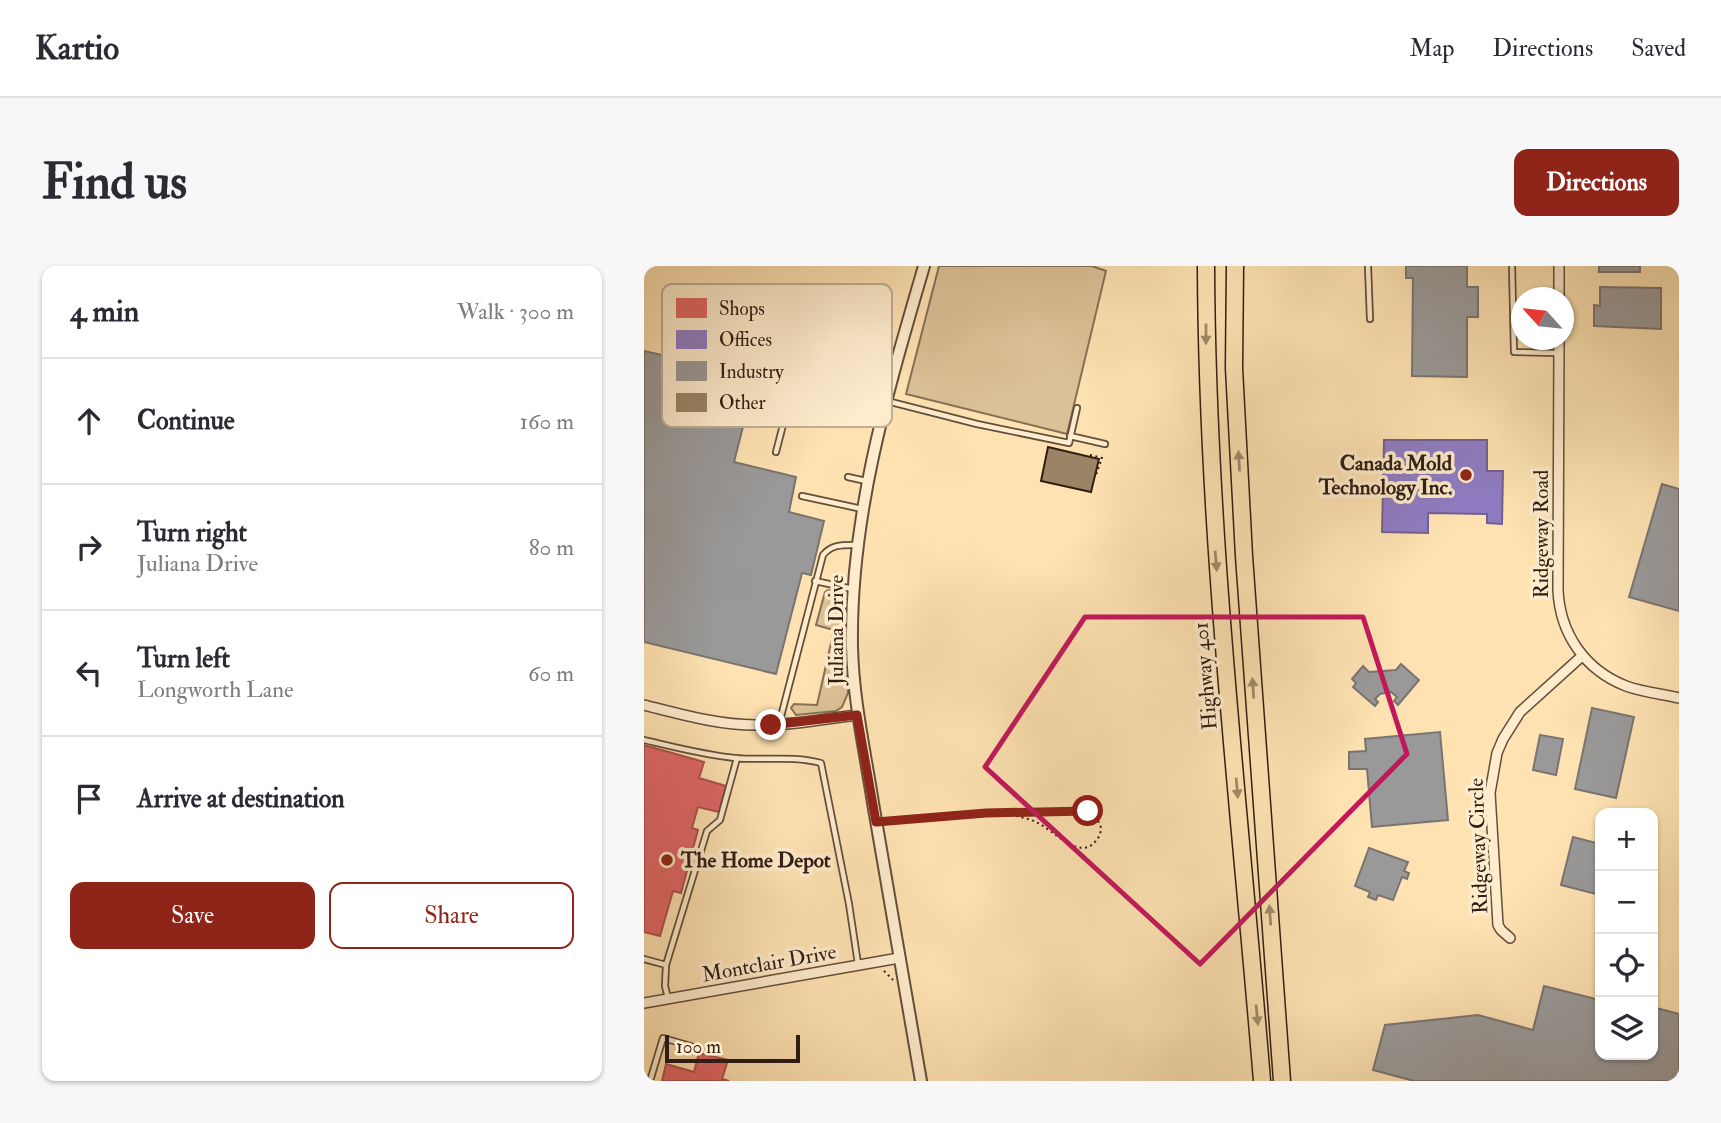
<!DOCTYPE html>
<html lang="en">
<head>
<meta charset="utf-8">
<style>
	:root { --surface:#fff; --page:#f7f7f7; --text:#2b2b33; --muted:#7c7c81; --line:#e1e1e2; --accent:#8f2418 }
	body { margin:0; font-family:"IM FELL Double Pica",serif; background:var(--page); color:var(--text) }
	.controls { position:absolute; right:21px; bottom:21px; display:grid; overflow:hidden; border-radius:14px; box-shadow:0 2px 5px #0004 }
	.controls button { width:63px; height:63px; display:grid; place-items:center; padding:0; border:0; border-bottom:2px solid var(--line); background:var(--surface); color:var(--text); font:35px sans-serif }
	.compass { position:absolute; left:867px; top:21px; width:63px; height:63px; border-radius:50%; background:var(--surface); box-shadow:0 2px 5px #0004; rotate:297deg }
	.scale { position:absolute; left:21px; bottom:18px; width:135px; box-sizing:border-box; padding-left:7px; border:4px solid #301e14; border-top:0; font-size:19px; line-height:24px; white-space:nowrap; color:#301e14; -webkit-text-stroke:5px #feeccd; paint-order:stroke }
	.stop { position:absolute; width:21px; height:21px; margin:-16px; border:5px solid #8f2418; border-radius:50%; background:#fff }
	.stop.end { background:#8f2418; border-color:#fff; box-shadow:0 2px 7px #0008 }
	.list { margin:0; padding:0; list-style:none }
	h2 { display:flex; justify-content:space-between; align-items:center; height:91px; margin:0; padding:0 28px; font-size:30px }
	h2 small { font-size:23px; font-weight:400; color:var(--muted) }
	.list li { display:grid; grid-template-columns:46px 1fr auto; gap:21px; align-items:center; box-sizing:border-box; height:126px; padding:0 28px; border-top:2px solid var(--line) }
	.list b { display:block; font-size:26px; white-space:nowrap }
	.list p { margin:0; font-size:23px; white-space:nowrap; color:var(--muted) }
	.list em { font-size:23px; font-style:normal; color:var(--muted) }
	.actions { display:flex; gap:14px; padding:21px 28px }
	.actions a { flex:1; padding:16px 0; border:2px solid var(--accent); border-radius:14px; text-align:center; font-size:24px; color:var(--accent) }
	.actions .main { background:var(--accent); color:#fff }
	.icon { flex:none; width:38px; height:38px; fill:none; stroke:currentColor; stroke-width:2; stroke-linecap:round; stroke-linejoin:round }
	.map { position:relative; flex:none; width:1035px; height:815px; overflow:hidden; border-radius:14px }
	header { display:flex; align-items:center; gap:42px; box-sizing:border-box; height:98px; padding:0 35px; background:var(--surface); border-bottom:2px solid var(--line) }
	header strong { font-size:33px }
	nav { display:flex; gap:38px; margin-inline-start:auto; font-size:24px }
	.intro { display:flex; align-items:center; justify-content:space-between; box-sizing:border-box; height:168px; padding:0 42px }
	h1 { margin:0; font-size:49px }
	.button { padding:18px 32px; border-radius:14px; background:var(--accent); color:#fff; font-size:24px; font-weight:700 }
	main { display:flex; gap:42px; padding:0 42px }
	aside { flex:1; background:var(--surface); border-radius:14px; box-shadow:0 2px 5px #0004 }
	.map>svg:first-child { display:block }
	.green { fill:#dbc197; stroke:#867056; stroke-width:2 }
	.shops { fill:#e06666; stroke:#ab504d; stroke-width:2 }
	.offices { fill:#8e7cc3; stroke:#72608e; stroke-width:2 }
	.industry { fill:#999; stroke:#7a7471; stroke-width:2 }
	.building { fill:#9b8466; stroke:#301e14; stroke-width:2 }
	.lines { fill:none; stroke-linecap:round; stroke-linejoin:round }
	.service-casing { stroke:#644f3c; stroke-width:8 }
	.minor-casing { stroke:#644f3c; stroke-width:12 }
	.tertiary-casing { stroke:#644f3c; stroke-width:14 }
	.motorway-casing { stroke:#301e14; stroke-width:19 }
	.path { stroke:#301e14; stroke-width:2; stroke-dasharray:2 3.5; stroke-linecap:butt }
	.service { stroke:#feeccd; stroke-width:4.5 }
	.minor { stroke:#feeccd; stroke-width:9 }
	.tertiary { stroke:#feeccd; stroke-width:10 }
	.motorway { stroke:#fee2b2; stroke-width:16 }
	.oneway { fill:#a18a6b }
	.route { stroke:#8f2418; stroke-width:9 }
	.marked { fill:none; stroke:#c2185b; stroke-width:5; stroke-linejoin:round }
	.poi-dot { fill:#8f2418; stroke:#feeccd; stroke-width:2.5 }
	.labels { text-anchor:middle; stroke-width:7; stroke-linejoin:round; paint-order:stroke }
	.poi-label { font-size:21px; font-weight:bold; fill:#301e14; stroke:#feeccd; text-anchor:end }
	.street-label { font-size:21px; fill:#301e14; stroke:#feeccd }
	.key { fill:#feeccd; stroke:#c0ae96; stroke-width:2 }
	.key-label { font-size:19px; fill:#301e14 }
</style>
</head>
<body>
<header>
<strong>Kartio</strong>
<nav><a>Map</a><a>Directions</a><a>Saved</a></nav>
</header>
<div class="intro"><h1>Find us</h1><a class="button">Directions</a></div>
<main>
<aside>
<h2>4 min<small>Walk · 300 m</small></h2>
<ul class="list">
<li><svg class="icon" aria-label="ahead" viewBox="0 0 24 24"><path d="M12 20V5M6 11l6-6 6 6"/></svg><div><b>Continue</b></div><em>160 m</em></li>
<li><svg class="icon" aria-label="right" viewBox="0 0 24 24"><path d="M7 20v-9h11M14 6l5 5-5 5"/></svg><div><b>Turn right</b><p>Juliana Drive</p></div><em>80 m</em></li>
<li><svg class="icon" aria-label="left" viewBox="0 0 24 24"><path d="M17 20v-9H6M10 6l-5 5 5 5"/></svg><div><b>Turn left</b><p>Longworth Lane</p></div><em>60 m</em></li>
<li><svg class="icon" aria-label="arrive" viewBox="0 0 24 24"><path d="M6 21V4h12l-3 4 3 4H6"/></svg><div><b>Arrive at destination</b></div></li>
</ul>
<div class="actions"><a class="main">Save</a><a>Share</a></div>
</aside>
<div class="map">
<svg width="1035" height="815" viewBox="0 0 1035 815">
	<rect width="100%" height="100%" fill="#fee2b2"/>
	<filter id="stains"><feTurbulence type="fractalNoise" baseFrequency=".00286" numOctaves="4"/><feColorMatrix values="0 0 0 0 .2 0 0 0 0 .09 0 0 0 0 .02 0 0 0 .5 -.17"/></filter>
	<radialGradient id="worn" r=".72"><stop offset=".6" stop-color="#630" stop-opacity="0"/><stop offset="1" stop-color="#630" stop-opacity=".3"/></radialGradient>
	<path class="green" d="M295 0H448L462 5 423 168 262 128Z
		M184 324 196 326 201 331 204 427 198 441 192 445 152 449 147 442 150 438 173 439 190 364 172 359 181 326Z"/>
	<path class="shops" d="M0 479 60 496 55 512 82 520 75 546 54 541 48 562 54 564 37 627 29 625 16 670 0 666Z
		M55 787 84 794 78 813 85 815H18L22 798 50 806Z"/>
	<path class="offices" d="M740 174H843V205H859L858 258 843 257V248L784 247V267L738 266Z"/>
	<path class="industry" d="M762 0H823V21H834V51H823V111L768 110 769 12H762Z
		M955 0H996V6H955Z
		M956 21 1017 22V63L950 60V39L956 40Z
		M0 85 112 110 90 196 152 211 145 246 180 255 167 309 158 307 132 408 0 376Z
		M1018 218 1035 223V345L985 331Z
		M757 398 775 414 754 439 750 435 753 431 747 426 736 428 731 433 734 436 731 440 709 421 712 417 708 413 719 400 725 406 752 404Z
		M948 442 990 451 972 532 931 523Z
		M796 466 804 554 728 561 723 503H705V486L722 485 721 473Z
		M896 469 919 473 912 509 889 504Z
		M929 571 956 578V629L917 619Z
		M725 582 764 596 760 605 765 607 763 613 758 611 749 634 734 629 732 634 724 631 726 626 711 620Z
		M900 720 956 734V789H1009V741L1035 748V815H770L729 804 741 759 834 749 889 764Z"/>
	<path class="building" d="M404 181 455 193 447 226 397 215Z"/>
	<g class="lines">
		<defs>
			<path id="service" d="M724 0 726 53
				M868 0 870 86 914 87
				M243 135 333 158 425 177 433 142
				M426 170 461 178
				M132 186 147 128 238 146
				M204 211 222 215
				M158 230 218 243
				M171 315 209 323
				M135 458 179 289C188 278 199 279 213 279
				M0 474C30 481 60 489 91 492 120 495 148 489 177 497L205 638 214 698
				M0 693 22 699
				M24 732 21 720 22 699 63 565 76 554 93 492
				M6 815 19 772 50 781"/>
			<path id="minor" d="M915 32V0
				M915 74 914 324C916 368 941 404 982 420 998 426 1018 428 1035 432
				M0 439C36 448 74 459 111 459 145 460 179 453 213 449
				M866 672 857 664 854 659 846 527 853 487 859 473 876 446 938 390
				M0 737 255 692"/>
			<path id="tertiary" d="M277 815C261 722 245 630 229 537 221 485 209 433 208 380 206 249 244 124 280 0"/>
			<path id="motorway" d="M562 0C563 273 596 544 618 815
				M591 0 590 102 600 290 638 815"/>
		</defs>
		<use href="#service" class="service-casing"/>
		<use href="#minor" class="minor-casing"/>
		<use href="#tertiary" class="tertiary-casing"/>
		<use href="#motorway" class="motorway-casing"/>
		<path class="path" d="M446 189 458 192 452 209
			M244 555 342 547 444 545C450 549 455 554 457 562 457 568 454 573 450 577 434 593 410 565 394 557 384 552 373 550 362 548
			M240 705 249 714"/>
		<use href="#service" class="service"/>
		<use href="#minor" class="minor"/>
		<use href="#tertiary" class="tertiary"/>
		<use href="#motorway" class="motorway"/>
	</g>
	<defs><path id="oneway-solid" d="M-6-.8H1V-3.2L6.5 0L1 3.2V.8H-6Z" transform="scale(1.75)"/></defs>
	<g class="oneway">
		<use href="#oneway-solid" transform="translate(562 68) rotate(90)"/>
		<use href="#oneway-solid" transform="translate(595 195) rotate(-93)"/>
		<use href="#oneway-solid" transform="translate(572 295) rotate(85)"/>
		<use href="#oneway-solid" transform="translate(609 422) rotate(-94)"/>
		<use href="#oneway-solid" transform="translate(593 522) rotate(85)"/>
		<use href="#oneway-solid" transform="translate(626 649) rotate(-94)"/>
		<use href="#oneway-solid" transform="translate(613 749) rotate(85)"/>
	</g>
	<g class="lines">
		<path class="route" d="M127 459 213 449 232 556 342 547 444 545"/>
	</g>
	<path class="marked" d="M441 351H719L763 488 556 698 341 501Z"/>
	<g class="poi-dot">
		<circle cx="822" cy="209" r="7"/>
		<circle cx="23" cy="594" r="7"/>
	</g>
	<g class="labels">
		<g class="poi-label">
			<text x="808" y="204">Canada Mold<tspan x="808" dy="24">Technology Inc.</tspan></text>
			<text x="37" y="601" text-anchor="start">The Home Depot</text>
		</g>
		<g class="street-label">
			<text transform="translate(897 268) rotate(-90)" y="7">Ridgeway Road</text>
			<text transform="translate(192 364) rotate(-90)" y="7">Juliana Drive</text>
			<text transform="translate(561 410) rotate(-95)" y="7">Highway 401</text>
			<text transform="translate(834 580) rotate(-92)" y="7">Ridgeway Circle</text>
			<text transform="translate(125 697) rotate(-10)" y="7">Montclair Drive</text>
		</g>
	</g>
	<rect x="18" y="18" width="230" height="143" rx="10" class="key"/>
	<rect x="32" y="32" width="31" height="20" fill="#e06666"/>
	<rect x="32" y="64" width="31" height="19" fill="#8e7cc3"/>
	<rect x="32" y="95" width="31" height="20" fill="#999"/>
	<rect x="32" y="127" width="31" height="19" fill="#9b8466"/>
	<g class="key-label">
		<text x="75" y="49">Shops</text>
		<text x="75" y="80">Offices</text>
		<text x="75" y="112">Industry</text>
		<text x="75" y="143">Other</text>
	</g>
	<rect width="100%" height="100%" filter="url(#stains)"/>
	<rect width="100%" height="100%" fill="url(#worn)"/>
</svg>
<div class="controls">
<button>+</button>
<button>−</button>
<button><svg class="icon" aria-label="locate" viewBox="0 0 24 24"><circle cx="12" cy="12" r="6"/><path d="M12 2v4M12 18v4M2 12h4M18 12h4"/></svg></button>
<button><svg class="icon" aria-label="layers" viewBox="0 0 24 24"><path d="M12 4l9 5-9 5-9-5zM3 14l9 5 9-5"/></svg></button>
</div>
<svg class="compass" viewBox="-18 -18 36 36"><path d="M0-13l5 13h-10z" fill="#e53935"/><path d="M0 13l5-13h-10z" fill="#7c7c81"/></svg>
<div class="scale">100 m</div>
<div class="stop" style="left:444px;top:545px"></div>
<div class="stop end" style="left:127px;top:459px"></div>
</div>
</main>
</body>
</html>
